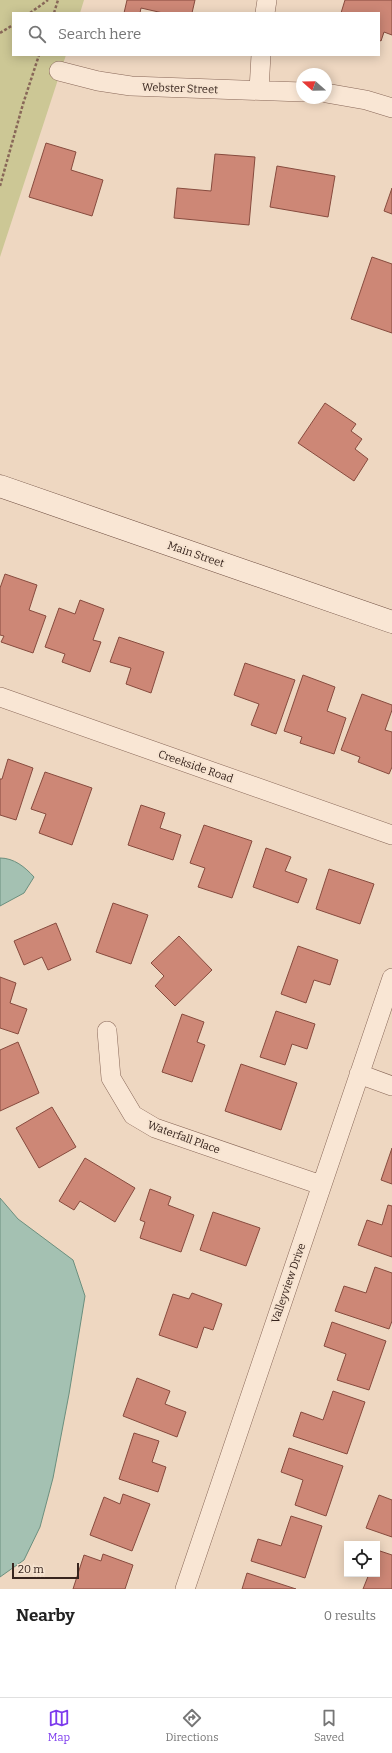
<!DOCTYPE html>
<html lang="en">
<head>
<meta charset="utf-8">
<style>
	:root { --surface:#fff; --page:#f6f6f6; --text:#222; --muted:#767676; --line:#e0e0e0; --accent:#7c3aed }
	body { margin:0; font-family:Bitter,serif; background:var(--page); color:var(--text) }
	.controls { position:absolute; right:12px; bottom:12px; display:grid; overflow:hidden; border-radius:0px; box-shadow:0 2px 10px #0003 }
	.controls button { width:36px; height:36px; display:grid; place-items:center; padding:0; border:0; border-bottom:1px solid var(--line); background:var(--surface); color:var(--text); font:20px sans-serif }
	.compass { position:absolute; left:296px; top:68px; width:36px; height:36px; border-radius:50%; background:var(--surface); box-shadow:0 2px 10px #0003; rotate:290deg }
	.scale { position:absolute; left:12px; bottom:10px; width:67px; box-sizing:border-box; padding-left:4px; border:2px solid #37241d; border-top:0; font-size:11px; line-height:14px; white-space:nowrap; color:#37241d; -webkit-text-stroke:3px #f6e3d0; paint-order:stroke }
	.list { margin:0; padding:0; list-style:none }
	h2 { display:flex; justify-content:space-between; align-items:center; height:52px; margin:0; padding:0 16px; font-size:17px }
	h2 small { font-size:13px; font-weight:400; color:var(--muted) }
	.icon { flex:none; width:22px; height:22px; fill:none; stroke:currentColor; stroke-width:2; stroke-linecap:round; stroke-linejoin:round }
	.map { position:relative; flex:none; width:392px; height:1589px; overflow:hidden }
	.search { position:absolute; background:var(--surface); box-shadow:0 2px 10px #0003; left:12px; right:12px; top:12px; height:44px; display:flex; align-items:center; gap:10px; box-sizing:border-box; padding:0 14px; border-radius:0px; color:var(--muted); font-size:15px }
	.sheet { height:108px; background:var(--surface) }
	nav { display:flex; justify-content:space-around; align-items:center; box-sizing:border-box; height:56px; border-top:1px solid var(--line); background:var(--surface); font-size:11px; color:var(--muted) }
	nav a { display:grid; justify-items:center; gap:2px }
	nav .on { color:var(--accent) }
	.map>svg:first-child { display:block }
	.green { fill:#ccc795 }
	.water { fill:#a4c1b2; stroke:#6b8f7e }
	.building { fill:#cd8776; stroke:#874b3e }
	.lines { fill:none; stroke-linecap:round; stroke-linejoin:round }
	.street-casing { stroke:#886758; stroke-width:20 }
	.secondary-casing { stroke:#6a493c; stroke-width:23 }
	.path { stroke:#886758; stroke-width:2.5; stroke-dasharray:3 2; stroke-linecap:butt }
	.street { stroke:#f9e6d4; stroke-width:19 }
	.secondary { stroke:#f9e6d4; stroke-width:22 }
	.labels { text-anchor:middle; stroke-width:4; stroke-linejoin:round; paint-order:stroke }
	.street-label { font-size:11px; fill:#37241d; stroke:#f6e3d0 }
</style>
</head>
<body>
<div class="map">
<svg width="392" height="1589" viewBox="0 0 392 1589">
	<rect width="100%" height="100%" fill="#eed7c1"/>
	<path class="green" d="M0 0H84L80 13H13V55H66L0 257Z"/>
	<path class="water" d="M0 858C14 858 25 867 34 877L24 893 0 906Z
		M0 1198 18 1219 73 1260 85 1296 69 1394 53 1478 40 1527 24 1560 0 1577Z"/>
	<path class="building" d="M127 0H195L192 13H163L141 8 140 13H124Z
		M345 0H392V35L384 32 381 41 379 40V13H341Z
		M46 143 76 152 71 170 103 180 92 216 29 197Z
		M215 154 255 157 249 225 174 218 177 188 211 191Z
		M277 166 335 176 328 217 270 207Z
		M392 188V214L384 211Z
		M372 257 392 264V333L351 319Z
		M325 403 356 424 351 431 362 439 355 449 368 459 354 481 298 443Z
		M5 574 37 585 29 610 46 616 33 653 1 642 4 636 0 635V588Z
		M80 600 104 609 93 640 101 642 90 672 62 662 65 654 45 647 59 608 75 614Z
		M119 637 164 652 151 693 126 684 131 668 110 662Z
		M245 663 295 680 276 734 251 725 259 704 234 695Z
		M303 675 335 687 327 711 346 718 334 754 300 743 302 737 284 731Z
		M362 694 392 705V710L385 730 392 732V767L389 774 358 762 360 757 341 750Z
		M8 759 33 768 16 820 0 815V779H2Z
		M45 772 92 788 72 845 39 833 46 814 31 809Z
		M141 805 165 813 160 828 181 835 173 860 128 845Z
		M204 825 252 841 232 898 198 887 205 868 190 863Z
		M266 848 291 857 285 871 307 879 298 903 253 887Z
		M329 869 374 884 360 924 316 909Z
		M113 903 148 915 131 964 96 952Z
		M56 923 71 960 48 970 42 957 24 965 14 941Z
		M179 936 212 970 175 1006 155 986 164 976 151 963Z
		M298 946 338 960 330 985 314 980 306 1003 281 994Z
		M0 977 16 983 10 1003 27 1009 18 1034 0 1028Z
		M276 1011 315 1024 307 1049 292 1044 285 1065 260 1057Z
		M182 1014 204 1022 197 1042 205 1045 192 1082 162 1072Z
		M18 1042 39 1093 0 1111V1050Z
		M241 1064 297 1083 281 1130 225 1111Z
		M52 1107 76 1147 39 1168 16 1128Z
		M392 1148V1184L381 1180Z
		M85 1158 135 1188 115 1222 80 1201 74 1210 59 1201Z
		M150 1189 171 1197 168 1205 194 1215 181 1252 140 1238 145 1222 140 1220Z
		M388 1205 392 1206V1257L358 1245 367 1220 382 1225Z
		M213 1212 260 1228 246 1266 200 1250Z
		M375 1267 392 1273V1321L389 1329 335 1311 344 1286 366 1293Z
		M192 1293 222 1304 213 1330 204 1327 197 1348 159 1335 173 1294 189 1299Z
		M332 1322 386 1341 369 1390 337 1380 346 1354 324 1346Z
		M137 1378 170 1391 165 1404 186 1412 177 1437 123 1416Z
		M333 1391 365 1402 347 1454 293 1436 301 1412 323 1420Z
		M134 1433 159 1441 152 1462 166 1467 158 1492 119 1479Z
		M289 1448 343 1466 326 1516 295 1505 303 1480 281 1472Z
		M123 1494 150 1504 132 1551 90 1535 104 1497 120 1504Z
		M379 1495 392 1500V1537L366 1528Z
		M291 1516 322 1526 305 1578 251 1561 258 1539 281 1546Z
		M377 1550 392 1555V1589H363L369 1574H377Z
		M103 1554 133 1565 125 1589H73L84 1555 101 1561Z
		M247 1573 296 1589H242Z"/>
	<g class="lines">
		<defs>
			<path id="street" d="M265 13 267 0
				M59 71 98 81 131 86 302 92
				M259 90 261 55
				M326 93 366 100 392 108
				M0 697 392 835
				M107 1031 111 1078 133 1115 155 1128 321 1185
				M359 1074 392 1086
				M185 1589 392 978"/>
			<path id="secondary" d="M0 486 392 622"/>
		</defs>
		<use href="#street" class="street-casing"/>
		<use href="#secondary" class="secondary-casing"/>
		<path class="path" d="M30 13 48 0
			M54 13 58 0
			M0 33 13 25
			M0 186 23 104 39 55"/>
		<use href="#street" class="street"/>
		<use href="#secondary" class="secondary"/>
	</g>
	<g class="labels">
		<g class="street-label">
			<text transform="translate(180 88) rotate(2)" y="4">Webster Street</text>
			<text transform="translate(196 554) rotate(19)" y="4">Main Street</text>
			<text transform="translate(196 766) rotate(19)" y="4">Creekside Road</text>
			<text transform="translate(184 1137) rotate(20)" y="4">Waterfall Place</text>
			<text transform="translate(288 1283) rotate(-71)" y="4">Valleyview Drive</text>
		</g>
	</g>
</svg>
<div class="controls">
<button><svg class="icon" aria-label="locate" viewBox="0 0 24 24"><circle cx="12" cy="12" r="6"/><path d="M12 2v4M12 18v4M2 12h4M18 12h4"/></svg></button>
</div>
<svg class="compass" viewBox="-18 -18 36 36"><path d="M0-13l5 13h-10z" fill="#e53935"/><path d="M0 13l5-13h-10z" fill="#767676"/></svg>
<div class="scale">20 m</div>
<div class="search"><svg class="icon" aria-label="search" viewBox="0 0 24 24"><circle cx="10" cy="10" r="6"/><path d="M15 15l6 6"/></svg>Search here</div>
</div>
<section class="sheet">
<h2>Nearby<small>0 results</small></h2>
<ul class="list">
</ul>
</section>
<nav>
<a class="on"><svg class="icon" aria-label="map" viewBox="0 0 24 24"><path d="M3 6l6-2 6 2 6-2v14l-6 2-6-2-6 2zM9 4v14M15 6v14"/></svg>Map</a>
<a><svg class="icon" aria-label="directions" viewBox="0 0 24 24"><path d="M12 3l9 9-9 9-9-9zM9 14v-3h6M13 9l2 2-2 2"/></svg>Directions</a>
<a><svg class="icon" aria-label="saved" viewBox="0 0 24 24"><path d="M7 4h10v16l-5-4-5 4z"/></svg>Saved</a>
</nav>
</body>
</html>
